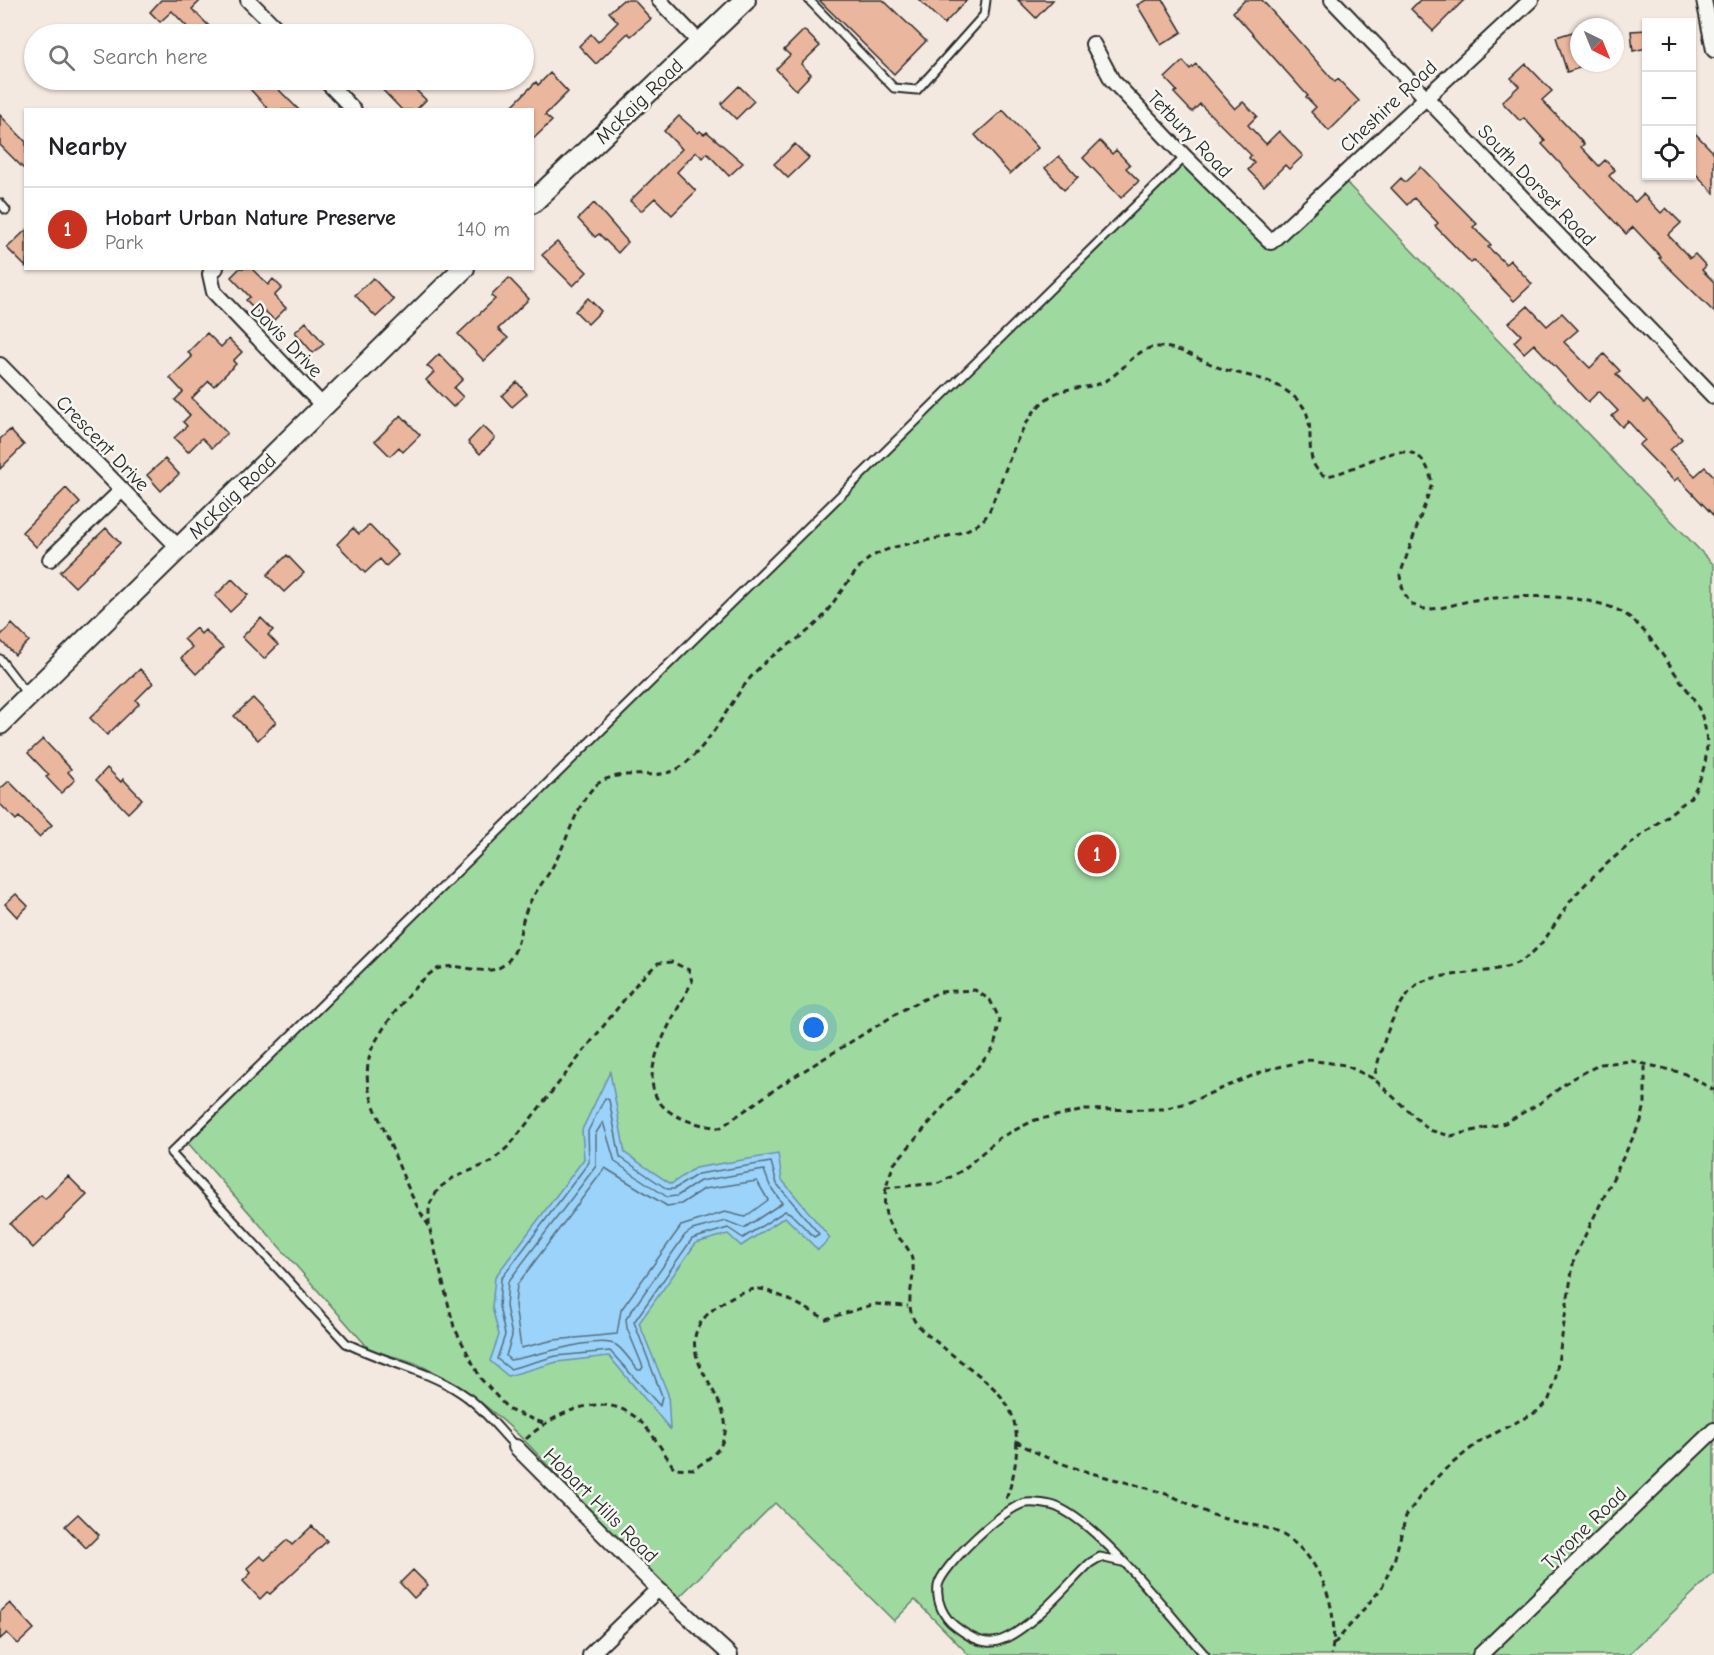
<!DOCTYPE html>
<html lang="en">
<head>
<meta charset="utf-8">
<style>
	:root { --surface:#fff; --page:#f2f2f2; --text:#202124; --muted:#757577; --line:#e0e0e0; --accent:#c8321e }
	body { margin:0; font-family:"Comic Neue",sans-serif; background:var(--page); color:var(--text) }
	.controls { position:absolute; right:18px; top:18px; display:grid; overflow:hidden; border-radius:0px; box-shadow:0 2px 4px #0004 }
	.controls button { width:54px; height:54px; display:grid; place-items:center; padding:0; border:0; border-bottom:2px solid var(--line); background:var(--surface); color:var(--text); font:30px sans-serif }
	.compass { position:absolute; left:1570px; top:18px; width:54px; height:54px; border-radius:50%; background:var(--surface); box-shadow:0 2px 4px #0004; rotate:137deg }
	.you { position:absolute; left:814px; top:1028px; width:21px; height:21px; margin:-15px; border:4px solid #fff; border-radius:50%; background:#1a73e8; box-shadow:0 0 0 9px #1a73e833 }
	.badge { display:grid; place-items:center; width:39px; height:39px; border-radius:50%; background:var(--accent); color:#fff; font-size:20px; font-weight:700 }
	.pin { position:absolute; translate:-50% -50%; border:3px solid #fff; box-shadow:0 2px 6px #0006 }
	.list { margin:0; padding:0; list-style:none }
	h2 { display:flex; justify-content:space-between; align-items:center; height:78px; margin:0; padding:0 24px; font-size:26px }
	h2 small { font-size:20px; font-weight:400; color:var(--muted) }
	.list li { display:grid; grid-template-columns:39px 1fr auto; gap:18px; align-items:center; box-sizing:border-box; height:84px; padding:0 24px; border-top:2px solid var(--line) }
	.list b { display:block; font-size:22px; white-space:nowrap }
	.list p { margin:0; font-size:20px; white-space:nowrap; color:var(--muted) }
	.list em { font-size:20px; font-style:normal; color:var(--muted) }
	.icon { flex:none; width:33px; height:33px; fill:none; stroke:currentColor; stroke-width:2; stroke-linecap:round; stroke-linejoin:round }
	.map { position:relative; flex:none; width:1714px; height:1655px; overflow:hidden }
	.search { position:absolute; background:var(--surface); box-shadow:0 2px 4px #0004; left:24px; top:24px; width:510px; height:66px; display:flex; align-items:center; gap:15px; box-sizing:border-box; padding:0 21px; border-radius:33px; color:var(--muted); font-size:22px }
	.panel { position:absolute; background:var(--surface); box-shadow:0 2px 4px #0004; left:24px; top:108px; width:510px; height:162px; border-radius:0px }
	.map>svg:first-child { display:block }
	.green { fill:#9ed9a0; stroke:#648266; stroke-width:1.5 }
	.water { fill:#9bd3fa; stroke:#6e90a7; stroke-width:1.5 }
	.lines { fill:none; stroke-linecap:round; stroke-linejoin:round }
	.shore { stroke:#586e7e; stroke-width:1.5 }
	.building { fill:#eab69d; stroke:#2b2b2b; stroke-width:1.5 }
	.lane-casing { stroke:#2b2b2b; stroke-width:11 }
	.street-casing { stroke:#2b2b2b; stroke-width:18 }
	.secondary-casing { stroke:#2b2b2b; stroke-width:24 }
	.path { stroke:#2b2b2b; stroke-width:3; stroke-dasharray:6 4.5; stroke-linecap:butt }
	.lane { stroke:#f6f6f2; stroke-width:7 }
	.street { stroke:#f6f6f2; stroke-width:14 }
	.secondary { stroke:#f6f6f2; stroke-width:20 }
	.labels { text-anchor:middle; stroke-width:5; stroke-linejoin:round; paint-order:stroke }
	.street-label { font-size:20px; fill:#2b2b2b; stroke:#f6f6f2 }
</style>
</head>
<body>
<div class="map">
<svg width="1714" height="1655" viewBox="0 0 1714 1655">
	<rect width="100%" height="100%" fill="#f4e9e1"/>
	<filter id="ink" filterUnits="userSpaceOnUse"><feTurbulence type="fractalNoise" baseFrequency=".0167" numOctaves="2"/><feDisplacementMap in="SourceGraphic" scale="12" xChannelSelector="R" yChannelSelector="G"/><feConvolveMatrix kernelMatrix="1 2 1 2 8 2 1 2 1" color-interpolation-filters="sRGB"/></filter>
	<g filter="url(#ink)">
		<path class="green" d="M1185 157 1271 242 1341 177 1714 565V1573L1628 1655H969L915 1600 894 1621 775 1503 673 1603C584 1522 530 1414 415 1363 401 1357 385 1355 371 1351L188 1143Z"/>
		<path class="water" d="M610 1072 625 1153 671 1184 695 1168 778 1154 782 1180 830 1238 818 1250 785 1217 741 1246 728 1234 696 1243 639 1323 668 1394 670 1429 609 1356 557 1362 508 1376 490 1361 499 1335 492 1307 495 1277 584 1159 582 1130Z"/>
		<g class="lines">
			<path class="shore" d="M605 1098 609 1100 620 1157 667 1189H674L698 1174 771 1162 777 1184 819 1234 814 1237 790 1213 785 1211 743 1238 728 1228 692 1239 634 1322 662 1396 660 1406 610 1351 556 1356 510 1369 497 1359 505 1335 499 1306 501 1279 589 1162 588 1131Z
				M603 1122 615 1162 667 1197 677 1196 700 1181 764 1170 770 1186 782 1203 744 1228 726 1221 692 1230 685 1235 626 1319 627 1328 643 1367 641 1370H638C631 1362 624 1350 616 1345 598 1334 531 1358 510 1360L506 1356 512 1336 506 1306 508 1282 596 1166V1133Z
				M605 1168 667 1206 681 1204 704 1189 757 1181 768 1200 745 1217 725 1212 681 1226 621 1310 617 1334 554 1340 521 1348 515 1305 517 1285Z"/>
		</g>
		<path class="building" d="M161 0H201L192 9 217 34H194L172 11 160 22 150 12Z
			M623 0H634L651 19 631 36 628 33 596 64 579 46 591 34 598 42 618 22 609 12Z
			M819 0H883L926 41 894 74Z
			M919 0H967L944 24Z
			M1018 0H1053L1036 18Z
			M1146 0H1163L1182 32 1161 45 1137 5Z
			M1245 0H1262L1335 82 1338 79 1359 101 1329 131 1311 112 1316 107 1306 97 1308 96 1233 12Z
			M1420 0H1464L1433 31 1411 9Z
			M804 30 820 46 801 64 811 74 796 90 776 69 790 55 784 50Z
			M1579 30V68L1567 72 1556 37Z
			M1647 30V48L1633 51 1631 31Z
			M1183 61 1190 69 1196 64 1235 109 1243 102 1257 116 1248 125 1266 144 1279 131 1303 156 1289 169 1285 165 1264 186 1248 170 1254 163 1249 158 1251 155 1200 104 1192 112 1174 93 1177 91 1165 78Z
			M1526 64 1552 91 1542 100 1584 144 1581 147 1599 166 1605 160 1615 170 1609 176 1635 202 1643 194 1661 213 1666 208 1681 223 1668 235 1690 258 1695 254 1706 266 1702 270 1714 282V312L1659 258 1661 257 1633 227 1626 234 1542 144 1545 141 1524 118 1520 121 1502 102 1519 86 1511 78Z
			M550 73 568 92 545 115 552 121 532 140V110H508L536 82 538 85Z
			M242 80H269L299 110H269Z
			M373 80H406L426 100 416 110H402Z
			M739 86 754 101 736 119 721 104Z
			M1003 110 1038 148 1010 174 975 135Z
			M0 115 26 142V171L0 145Z
			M679 116 698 133 700 131 704 134 707 132 743 163 729 176 707 153 703 158 696 152 677 172 696 191 672 215 655 198 641 211 630 201 682 149 664 131Z
			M1692 130 1714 153V193L1692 170Z
			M1100 141 1112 154 1116 150 1130 165 1126 168 1139 181 1121 198 1083 158Z
			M795 144 809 158 788 178 774 164Z
			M1059 156 1078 177 1064 190 1045 168Z
			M1421 167 1477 224 1473 227 1491 245 1488 247 1506 264 1510 260 1532 284 1514 301 1474 260 1471 263 1435 226 1438 223 1414 198 1407 205 1391 188 1401 178 1405 182Z
			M594 203 628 242 618 253 599 234 595 237 578 219Z
			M26 230V267L7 248Z
			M557 242 587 272 573 286 542 255Z
			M240 268H251L268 285 273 279 282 288 274 296 286 308 274 320 265 311 261 315 246 300 250 297 231 277Z
			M373 278 394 300 376 317 355 295Z
			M509 278 529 299 498 329 508 338 484 361 458 334 495 299 491 296Z
			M588 298 601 311 588 324 575 311Z
			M1528 306 1547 326 1562 313 1578 330 1564 342 1590 368 1604 354 1620 371 1616 374 1644 403 1647 400 1657 411 1682 439 1670 450 1695 476 1705 467 1714 476V516L1678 478 1674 481 1639 445 1645 440 1628 421 1622 427 1612 416 1618 411 1599 391 1588 402 1534 344 1524 353 1514 342 1521 335 1509 323Z
			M306 322 324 344 313 353 295 332Z
			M207 333 221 347 229 339 242 352 233 361 236 364 214 386 209 381 192 398 227 433 212 448 202 438 188 452 174 438 187 426 183 422 190 415 175 400 183 392 170 378 192 357 188 352Z
			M439 354 463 379 454 388 463 397 453 407 426 380 434 372 427 366Z
			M517 382 527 394 512 407 502 396Z
			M401 415 420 435 403 452 399 447 390 456 375 441Z
			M483 426 495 438 480 454 468 442Z
			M10 430 24 445 0 469V439Z
			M165 459 179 474 161 491 147 475Z
			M66 488 80 503 36 547 22 532Z
			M369 525 398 555 386 566 380 559 365 573 337 544 353 528 359 534Z
			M106 528 120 543 75 587 60 572Z
			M287 555 304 573 284 592 267 575Z
			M232 579 248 595 230 612 215 596Z
			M261 618 273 630 268 635 278 645 264 659 242 637Z
			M12 624 29 641 15 655 0 640V636Z
			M196 628 201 634 205 630 223 648 196 674 181 658 192 647 184 639Z
			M140 669 153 683 136 700 139 704 107 735 90 718Z
			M253 698 276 722 258 740 234 716Z
			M43 739 71 769 68 772 75 780 61 793 46 777 49 775 28 753Z
			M107 768 121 782 123 779 142 799 128 813 96 780Z
			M9 781 52 825 39 837 19 817 16 820 0 804V789Z
			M16 894 28 906 17 917 5 904Z
			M68 1176 87 1195 33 1248 10 1224 41 1195 45 1199Z
			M78 1514 99 1535 86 1548 65 1526Z
			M312 1526 327 1541 270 1594 267 1592 260 1599 243 1581 251 1573 247 1568 260 1556 265 1560 287 1540 292 1545Z
			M413 1570 428 1585 414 1598 400 1583Z
			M10 1603 34 1629 18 1644 7 1633 0 1639V1612Z"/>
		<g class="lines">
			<defs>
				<path id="lane" d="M809 0 894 88 917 90 984 15 986 0
					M0 203 6 210
					M0 659 27 694
					M516 1447C498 1429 482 1406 460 1392 425 1369 383 1362 346 1343L171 1153 1185 157
					M1122 1562 1100 1557 1090 1563C1068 1583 1018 1646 987 1642 975 1641 964 1633 955 1626 943 1617 936 1601 938 1586 941 1567 1006 1505 1026 1503 1034 1502 1050 1504 1057 1507 1101 1525 1171 1617 1205 1655"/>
				<path id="street" d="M248 0 282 34
					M659 0 700 43
					M1332 0 1714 397
					M1704 0 1714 50
					M1093 44 1112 80 1185 157 1271 242 1531 0
					M325 80 354 110
					M216 268 210 274 214 292 324 407
					M0 365 178 547
					M50 559 122 490
					M516 1447 658 1589 730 1655
					M590 1655 658 1589
					M1480 1655 1714 1430"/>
				<path id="secondary" d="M532 203 745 0
					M0 724 464 268"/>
			</defs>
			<use href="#lane" class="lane-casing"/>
			<use href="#street" class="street-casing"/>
			<use href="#secondary" class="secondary-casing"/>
			<path class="path" d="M885 1188 940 1183 963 1170 999 1138 1035 1120 1085 1110 1163 1109 1187 1103 1266 1070 1309 1060 1345 1065 1374 1079 1429 1130 1451 1136 1505 1123 1540 1103 1573 1078 1601 1064 1632 1061 1683 1073 1714 1090
				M429 1226C410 1198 399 1165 386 1134 380 1120 373 1106 369 1090 366 1077 367 1064 371 1051 378 1032 421 973 440 968 463 961 488 981 507 962 521 948 519 928 526 911 532 894 546 880 554 864 567 842 576 806 593 788 617 763 657 785 682 766 715 741 731 696 760 667 779 648 803 639 821 619 834 603 855 568 870 558 901 537 954 544 982 521 991 513 994 497 999 486 1011 457 1022 417 1048 398 1066 384 1089 391 1107 380 1125 370 1137 346 1159 347 1182 347 1204 363 1226 370 1242 375 1262 377 1278 386 1286 390 1297 398 1302 405 1319 427 1299 461 1325 476 1359 474 1421 418 1432 484L1400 575C1402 591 1407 607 1425 609 1444 610 1463 600 1483 599 1523 595 1602 592 1633 620 1654 639 1669 666 1686 688 1713 722 1713 763 1690 798 1652 828 1611 856 1578 892 1557 915 1548 946 1519 962 1491 977 1431 970 1414 987 1391 1011 1381 1048 1374 1079
				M543 1423 509 1410 481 1379 454 1327 429 1226V1205L439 1188 453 1178 491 1162 510 1145 638 982 658 963 672 962 689 970 692 982C659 1045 610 1113 720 1128L784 1083 906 1008 939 992 975 990 990 1000 1000 1020 994 1048 894 1164C885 1187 879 1206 892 1229 897 1237 905 1243 909 1251 921 1275 902 1297 914 1320 920 1331 935 1340 944 1348 965 1366 998 1385 1010 1410 1022 1437 1016 1473 1006 1499
				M526 1439C556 1411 607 1388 641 1422 654 1435 664 1453 674 1468L694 1469C708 1459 722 1451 725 1433 732 1389 653 1345 725 1301 734 1295 747 1289 759 1289 771 1289 813 1312 826 1319L875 1304 908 1306
				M1016 1441C1060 1470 1114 1477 1163 1493 1183 1499 1201 1512 1222 1518 1241 1524 1266 1525 1283 1535 1322 1557 1341 1614 1331 1655
				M1334 1644 1381 1589 1394 1561 1406 1516 1424 1491 1443 1471 1480 1441 1538 1411 1549 1399 1555 1382 1574 1258 1641 1121 1645 1104V1064"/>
			<use href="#lane" class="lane"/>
			<use href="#street" class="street"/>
			<use href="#secondary" class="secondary"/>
		</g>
	</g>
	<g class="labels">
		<g class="street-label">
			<text transform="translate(639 101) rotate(-44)" y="7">McKaig Road</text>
			<text transform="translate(1388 106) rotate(-43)" y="7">Cheshire Road</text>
			<text transform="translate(1190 134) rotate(46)" y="7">Tetbury Road</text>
			<text transform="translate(1537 185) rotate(46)" y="7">South Dorset Road</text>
			<text transform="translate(287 340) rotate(46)" y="7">Davis Drive</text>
			<text transform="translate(103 443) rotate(46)" y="7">Crescent Drive</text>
			<text transform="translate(232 496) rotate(-44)" y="7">McKaig Road</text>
			<text transform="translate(601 1505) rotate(45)" y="7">Hobart Hills Road</text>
			<text transform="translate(1584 1528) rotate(-44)" y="7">Tyrone Road</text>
		</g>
	</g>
</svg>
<div class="controls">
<button>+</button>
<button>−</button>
<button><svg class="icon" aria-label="locate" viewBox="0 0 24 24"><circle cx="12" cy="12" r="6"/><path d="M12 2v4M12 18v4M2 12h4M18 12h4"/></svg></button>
</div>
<svg class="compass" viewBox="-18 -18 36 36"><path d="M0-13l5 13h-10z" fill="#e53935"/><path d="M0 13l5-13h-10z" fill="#757577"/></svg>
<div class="you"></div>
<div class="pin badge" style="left:1097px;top:854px">1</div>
<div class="search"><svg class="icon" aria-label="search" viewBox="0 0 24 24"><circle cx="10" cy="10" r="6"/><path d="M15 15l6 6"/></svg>Search here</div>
<section class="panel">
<h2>Nearby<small></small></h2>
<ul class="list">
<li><span class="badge">1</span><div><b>Hobart Urban Nature Preserve</b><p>Park</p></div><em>140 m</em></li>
</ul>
</section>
</div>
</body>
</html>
